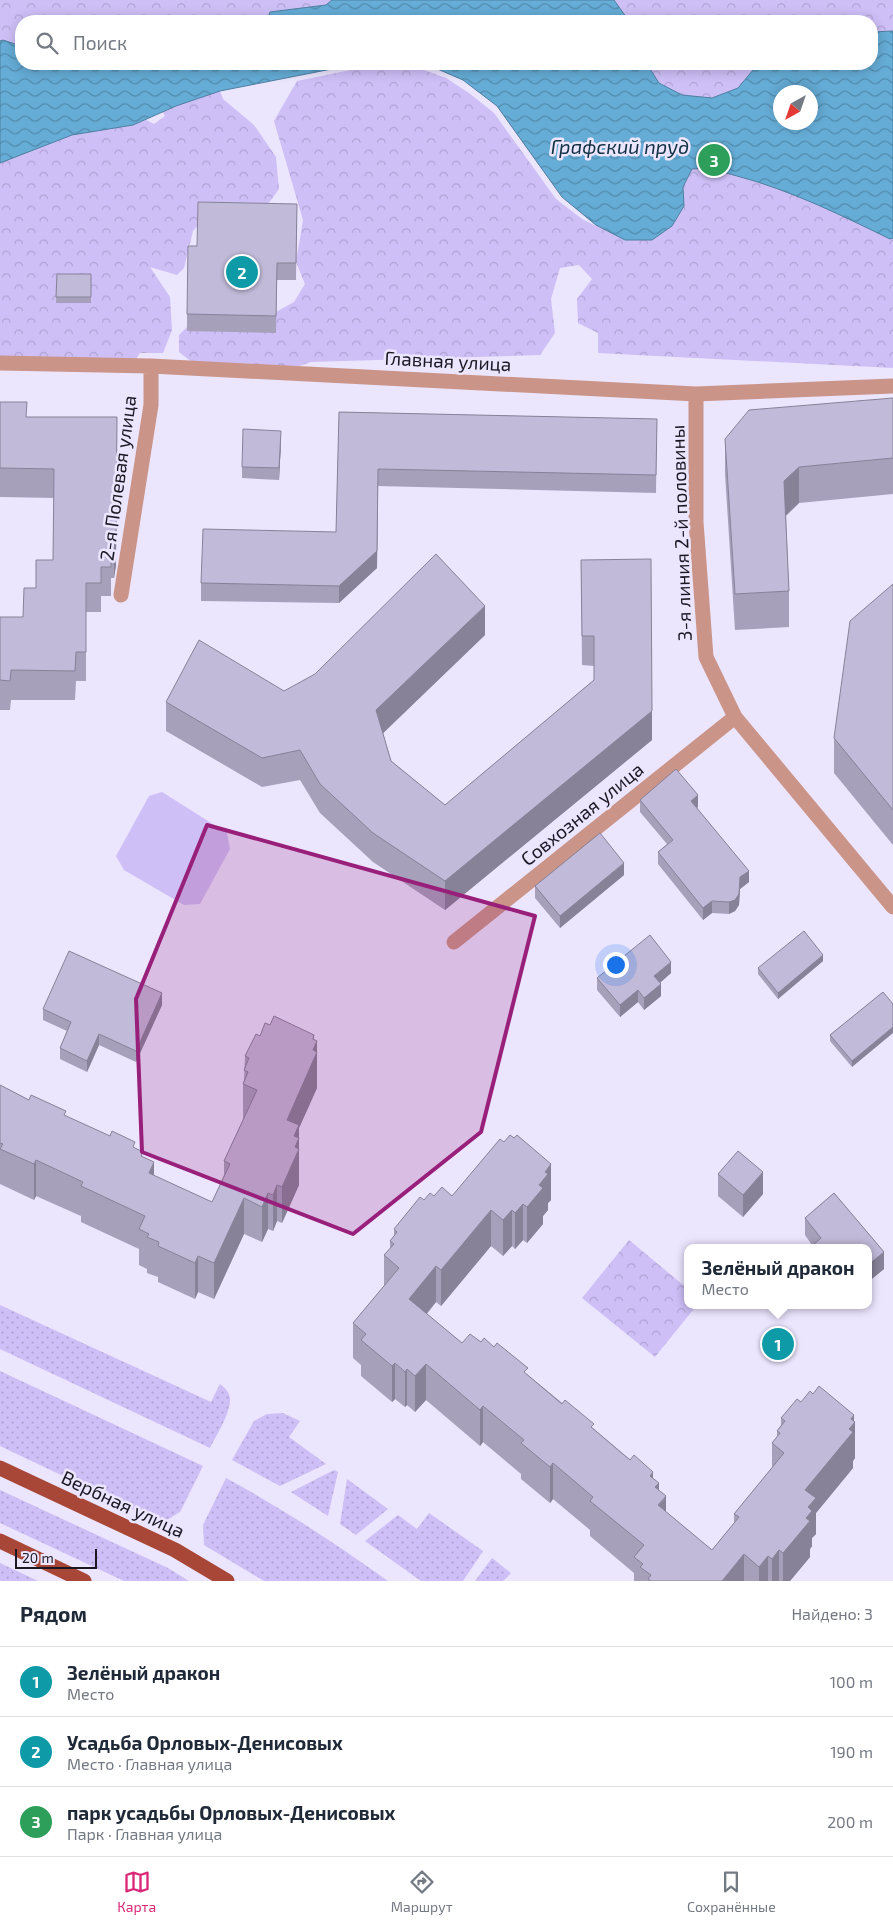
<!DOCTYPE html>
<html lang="ru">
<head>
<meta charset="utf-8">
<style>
	:root { --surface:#fff; --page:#f2f2f3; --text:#1f2937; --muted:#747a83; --line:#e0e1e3; --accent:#db2777 }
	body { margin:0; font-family:"Exo 2",sans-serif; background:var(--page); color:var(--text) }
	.compass { position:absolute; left:773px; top:85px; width:45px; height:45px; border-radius:50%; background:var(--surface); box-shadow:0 2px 12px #0003; rotate:220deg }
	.scale { position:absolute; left:15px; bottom:12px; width:82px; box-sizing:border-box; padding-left:5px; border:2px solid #1b1823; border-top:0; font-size:14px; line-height:18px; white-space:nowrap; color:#1b1823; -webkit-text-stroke:4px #ebe5fe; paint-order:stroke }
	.you { position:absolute; left:615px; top:964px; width:18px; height:18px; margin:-12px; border:4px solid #fff; border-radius:50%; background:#1a73e8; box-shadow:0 0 0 8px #1a73e833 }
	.badge { display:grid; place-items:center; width:32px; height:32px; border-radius:50%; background:var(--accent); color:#fff; font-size:16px; font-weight:700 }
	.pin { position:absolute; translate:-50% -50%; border:2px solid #fff; box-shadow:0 1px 5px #0006 }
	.popup { position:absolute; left:684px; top:1244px; width:188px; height:65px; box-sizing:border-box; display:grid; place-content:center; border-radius:10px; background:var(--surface); filter:drop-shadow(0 1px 4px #0005); font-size:16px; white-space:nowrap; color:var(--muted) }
	.popup b { font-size:19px; color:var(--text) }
	.popup::after { content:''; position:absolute; left:50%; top:100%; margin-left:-10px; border:10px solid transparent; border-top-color:var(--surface) }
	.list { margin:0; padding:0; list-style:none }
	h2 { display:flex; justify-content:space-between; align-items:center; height:65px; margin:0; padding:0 20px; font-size:21px }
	h2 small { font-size:16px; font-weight:400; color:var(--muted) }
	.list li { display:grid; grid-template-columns:32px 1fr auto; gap:15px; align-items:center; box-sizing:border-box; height:70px; padding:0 20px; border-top:1px solid var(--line) }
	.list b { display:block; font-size:19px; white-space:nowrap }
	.list p { margin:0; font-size:16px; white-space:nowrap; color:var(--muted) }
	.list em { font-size:16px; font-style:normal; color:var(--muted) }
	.icon { flex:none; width:28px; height:28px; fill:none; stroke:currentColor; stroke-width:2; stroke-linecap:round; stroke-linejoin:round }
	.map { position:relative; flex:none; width:893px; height:1581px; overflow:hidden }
	.search { position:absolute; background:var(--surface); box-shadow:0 2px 12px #0003; left:15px; right:15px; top:15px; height:55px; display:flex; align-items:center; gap:12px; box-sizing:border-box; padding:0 18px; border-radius:20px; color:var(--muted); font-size:19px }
	.sheet { height:275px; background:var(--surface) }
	nav { display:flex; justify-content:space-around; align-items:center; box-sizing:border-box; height:70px; border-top:1px solid var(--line); background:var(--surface); font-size:14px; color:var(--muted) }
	nav a { display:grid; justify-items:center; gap:2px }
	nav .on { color:var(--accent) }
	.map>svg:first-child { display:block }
	.grass { fill:url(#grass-dots) }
	.forest { fill:url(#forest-crowns); fill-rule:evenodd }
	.pitch { fill:#cebff7 }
	.water { fill:url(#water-waves); stroke:#4f80a0; fill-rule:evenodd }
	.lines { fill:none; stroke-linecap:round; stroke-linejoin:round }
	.minor { stroke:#cb9488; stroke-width:15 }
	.major { stroke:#a84737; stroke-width:15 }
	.wall { fill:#a6a0bb }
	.shaded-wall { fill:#878298 }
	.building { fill:#c1bad9; stroke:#878298 }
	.marked { fill:#981f7a; fill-opacity:0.2; stroke:#981f7a; stroke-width:4; stroke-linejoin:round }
	.labels { text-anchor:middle; stroke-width:5; stroke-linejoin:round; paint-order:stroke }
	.street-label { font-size:19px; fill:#1b1823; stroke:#ebe5fe }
	.water-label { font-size:20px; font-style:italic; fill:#113144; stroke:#ebe5fe }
</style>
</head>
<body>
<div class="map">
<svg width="893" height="1581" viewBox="0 0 893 1581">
	<defs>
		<pattern id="grass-dots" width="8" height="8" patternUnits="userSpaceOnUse" patternTransform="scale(1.25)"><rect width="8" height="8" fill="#cebff7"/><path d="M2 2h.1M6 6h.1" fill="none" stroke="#b0a3d3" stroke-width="1.8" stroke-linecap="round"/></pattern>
		<pattern id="forest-crowns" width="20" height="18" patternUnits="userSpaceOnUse" patternTransform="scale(1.25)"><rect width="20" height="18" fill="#cebff7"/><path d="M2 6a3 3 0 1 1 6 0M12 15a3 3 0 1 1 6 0" fill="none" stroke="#b0a3d3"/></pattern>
		<pattern id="water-waves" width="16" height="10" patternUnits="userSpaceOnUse" patternTransform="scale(1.25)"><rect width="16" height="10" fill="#65acd6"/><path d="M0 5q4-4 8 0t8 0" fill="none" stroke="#528bad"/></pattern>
	</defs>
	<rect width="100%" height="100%" fill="#ebe5fe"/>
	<path class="grass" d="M0 1305 211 1402 220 1384C225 1388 230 1392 230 1400 230 1414 216 1436 210 1448L0 1349Z
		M0 1371 203 1466 180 1512 162 1523 0 1446Z
		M283 1413 300 1421 289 1437 326 1464 280 1486 232 1460 254 1421 267 1414Z
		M334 1470 338 1472 328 1516 291 1492Z
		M226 1478C283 1509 335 1543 388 1581H264L204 1545 203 1525Z
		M347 1479 388 1509 356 1535 340 1524Z
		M0 1490 168 1568 189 1581H124L0 1523Z
		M429 1513 483 1551 463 1581H421L365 1541 398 1515 417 1529Z
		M492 1558 511 1573 503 1581H475Z
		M0 1563 38 1581H0Z"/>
	<path class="forest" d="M0 0H893V368L598 353V333L578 323 577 299 592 279 579 265 560 268 551 299 555 333 540 355 311 362 281 372 193 363 179 352V335L189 325 254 324 294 302 305 284 296 262 303 220 274 121 297 81 375 65 416 67 446 78 469 93 494 113 556 199 582 219 596 226 562 197 497 106 463 80 426 64H872V21H21V57L0 54ZM780 92H810V122H780Z
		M78 64H357L220 91 223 99 254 125 276 157 279 189 265 208 215 206 193 231 184 268 177 275 150 267 170 297 172 330 163 353H140L128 371 0 369V145L125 109 154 124 165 116 139 71Z
		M629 1240 688 1289V1305H697L655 1357 582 1298Z"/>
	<path class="pitch" d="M162 792 227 833 230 849 200 904 184 905 124 870 116 856 149 796Z"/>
	<path class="water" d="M332 0H614L629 21H267L270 12 326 5Z
		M893 31V238L890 239C841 215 790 190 737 176 722 172 708 167 692 169L683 187 684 206 672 226 652 240H625L596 225 562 197 497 106 463 80 426 64H647L659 83 682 95 712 98 738 88 758 64H872V32ZM810 92V122H780V92Z
		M3 40 21 46V64H357L220 91 176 106 133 125 72 135 0 163V41Z"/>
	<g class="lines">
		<path class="minor" d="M0 363 151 366 696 394 893 386
			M696 394V522L706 657 735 717 893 907
			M121 595 151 405V366
			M454 942 735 717"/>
		<path class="major" d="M0 1468 175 1550 227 1581
			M0 1541 84 1581"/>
	</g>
	<path class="wall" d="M297 204 296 280H277L276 333 187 331V314L197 246Z
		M57 274H91V303H56Z
		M893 398V494L799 503 786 516 789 591V627L735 630 725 474V439Z
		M0 402 27 417H117L116 565 114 578H111V596H101V612H86V681H76L75 700H11L10 710H0V617H23L36 588 53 560 54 498 0 497Z
		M339 412 657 419 656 493 378 486 377 568 339 603 201 601V583L336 532Z
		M281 443 279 480 242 478V467Z
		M581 560 652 740 445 910 373 862 320 813 300 780 262 787 166 731V702L284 691 485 635 383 733 391 761 445 805 594 680V666L582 665Z
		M893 584V845L834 773V738Z
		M640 800 698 807 697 808 749 882 740 889 739 905 735 911 729 914 712 913 703 920 658 864V852L667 844 640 812Z
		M624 875 560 928 535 898V886Z
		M823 961 778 999 758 974V968Z
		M671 973 660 983 661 996 644 1010 638 1002 620 1017 597 990V978Z
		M883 992 852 1067 830 1041V1035Z
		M162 1005 136 1062 99 1045 87 1072 60 1059V1048L67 1031 43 1020V1009Z
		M260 1036 314 1040 317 1041V1088L299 1128V1185L282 1223 277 1221 273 1231 268 1229 262 1242 244 1234 214 1299 198 1292 195 1299 158 1282V1277L147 1273V1269L139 1265V1249L81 1222V1216L36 1196 34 1200 0 1184V1085L29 1100 135 1148 143 1157 154 1176 212 1202 224 1175V1161L243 1120V1084L244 1081 245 1056Z
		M718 1174 763 1194 743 1217 718 1196Z
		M834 1193 884 1252V1269L868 1282V1248H814L805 1235V1218Z
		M434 1196H452L551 1200 548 1203V1210L543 1216V1224L527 1243 523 1240 515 1249 512 1246 503 1256 491 1246 441 1306 436 1302 427 1314 462 1343 481 1342 528 1375 594 1429 653 1479 659 1490 666 1512 712 1550 734 1523V1514L772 1468V1443L777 1438V1431L781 1425V1418L801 1402 813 1394 854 1421 855 1458 853 1461V1468L816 1513V1534L812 1538V1546L810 1549V1557L790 1581H634V1573L590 1536V1530L553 1499 550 1503 521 1479V1474L483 1442 480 1446 426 1400 415 1412 407 1405 405 1407 395 1399 392 1402 361 1376V1365L353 1358V1323L384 1286V1255L390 1249V1241L394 1236V1229L424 1200Z"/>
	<path class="shaded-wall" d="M117 417 116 565 114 578V549Z
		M281 431V443L279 480V468Z
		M799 467V503L784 517V481Z
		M378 486 377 568 339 603V586Z
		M485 606V635L376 740V710Z
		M652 711V740L445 910V881Z
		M698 795V807L691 813V801Z
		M624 863V875L560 928V916Z
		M749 871V882L740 889 739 905 735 911 729 914V902L740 877Z
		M712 901V913L703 920V908Z
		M823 955V961L778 999V993Z
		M671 962V973L654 988V976Z
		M661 984V996L644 1010V998Z
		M638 990V1002L620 1017V1005Z
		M162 993V1005L136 1062V1051Z
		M893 1027V1033L852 1067V1061Z
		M99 1034V1045L87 1072V1061Z
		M314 1035V1048L317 1041V1088L299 1128V1185L282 1223V1187L287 1120Z
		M36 1160V1196L34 1200V1164Z
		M154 1162V1197L149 1173Z
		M551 1164V1200L548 1203V1210L543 1216V1224L527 1243V1207L539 1185 545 1172Z
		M763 1172V1194L743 1217V1195Z
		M277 1185V1221L273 1231V1195Z
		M268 1193V1229L262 1242V1207Z
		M244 1198V1234L214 1299V1263Z
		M523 1204V1240L515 1249V1213Z
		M491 1210V1246L441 1306V1270Z
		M512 1210V1246L503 1256V1220Z
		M884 1252V1269L868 1282V1265Z
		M198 1256V1292L195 1299V1263Z
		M436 1266V1302L409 1334V1299Z
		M395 1363V1399L392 1402V1366Z
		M426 1364V1400L415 1412V1376Z
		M407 1369V1405L405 1407V1372Z
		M483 1406V1442L480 1446V1410Z
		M854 1415V1423L855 1422V1458L853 1461V1468L816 1513V1534L812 1538V1546L810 1549V1557L790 1581H783V1553L805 1490 849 1429 851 1419Z
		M553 1463V1499L550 1503V1467Z
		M653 1472V1507L650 1476Z
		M659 1483V1505L666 1496V1532L658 1541 655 1487Z
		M779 1550V1581H772V1559Z
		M744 1554V1581H722Z
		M768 1556V1581H759V1567Z"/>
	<path class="building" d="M198 202 297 204 296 263H277L276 316 187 314 188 246H197Z
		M57 274H91V297H56Z
		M893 398V458L799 467 784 481 789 591 735 594 725 439 749 410Z
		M0 402H27L26 417H117L116 536 114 549H111V567H101V583H86V652H76L75 671 11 670 10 681 0 680V617H23L24 588H36V560H53L54 469 0 468Z
		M339 412 657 419 656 475 378 469 377 551 339 586 201 583 203 529 336 532Z
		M243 429 281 431 279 468 242 467Z
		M436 554 485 606 376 710 391 761 445 805 594 680V636H582L581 560 651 559 652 711 445 881 373 833 320 784 300 750 262 758 166 702 199 640 284 691 315 674Z
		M893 584V810L834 738 850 621Z
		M676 769 698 795 691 801 749 871 740 877 739 894 735 900 729 902 712 901 703 908 658 852 673 840 640 800Z
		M600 833 624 863 560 916 535 886Z
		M804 931 823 955 778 993 758 968Z
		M650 935 671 962 654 976 661 984 644 998 638 990 620 1005 597 978Z
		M69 951 162 993 136 1051 99 1034 87 1061 60 1048 71 1022 43 1009Z
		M883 992 893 1004V1027L852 1061 830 1035Z
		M274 1016 314 1035 313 1039 317 1041 313 1050 317 1052 287 1120 299 1125 294 1136 299 1138 295 1147 299 1149 282 1187 277 1185 273 1195 268 1193 262 1207 244 1198 214 1263 198 1256 195 1263 158 1246 159 1242 147 1237 149 1234 139 1229 145 1216 81 1186 83 1182 36 1160 34 1164 0 1149 3 1144 0 1143V1085L29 1100 31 1095 66 1111 64 1115 110 1136 112 1131 135 1142 133 1147 143 1152 141 1156 154 1162 149 1173 212 1202 230 1164 224 1161 257 1090 243 1084 248 1072 244 1070 249 1058 245 1056 256 1034 260 1036 265 1023 270 1025Z
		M510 1135 514 1138 517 1135 551 1164 545 1172 548 1174 539 1185 543 1188 527 1207 523 1204 515 1213 512 1210 503 1220 491 1210 441 1270 436 1266 409 1299 462 1343 470 1334 481 1342 484 1338 494 1347 497 1343 528 1368 524 1372 562 1404 565 1400 594 1424 591 1427 630 1460 634 1455 653 1472 650 1476 659 1483 655 1487 666 1496 658 1505 712 1550 739 1517 734 1514 784 1453 772 1443 780 1433 777 1431 785 1421 781 1418 797 1399 801 1402 810 1391 813 1394 819 1386 854 1415 851 1419 855 1422 849 1429 853 1432 805 1490 816 1498 808 1507 812 1511 806 1518 810 1521 783 1553 779 1550 772 1559 768 1556 759 1567 744 1554 722 1581H651L648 1579 651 1575 640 1567 643 1564 634 1557 644 1545 590 1501 593 1497 553 1463 550 1467 521 1443 524 1440 483 1406 480 1410 426 1364 415 1376 407 1369 405 1372 395 1363 392 1366 361 1340 366 1334 353 1323 399 1268 384 1255 394 1244 390 1241 397 1232 394 1229 420 1197 424 1200 430 1193 434 1196 442 1187 452 1196 500 1139 504 1142Z
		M738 1151 763 1172 743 1195 718 1174Z
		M834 1193 884 1252 868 1265V1248H818L814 1244 821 1238 805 1218Z"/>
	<path class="marked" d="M207 825 535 916 481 1132 353 1234 142 1152 136 999Z"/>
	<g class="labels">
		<g class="street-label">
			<text transform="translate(448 361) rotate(3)" y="7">Главная улица</text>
			<text transform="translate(118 478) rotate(-82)" y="7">2-я Полевая улица</text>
			<text transform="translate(681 533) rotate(-92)" y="7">3-я линия 2-й половины</text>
			<text transform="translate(582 814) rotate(-39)" y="7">Совхозная улица</text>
			<text transform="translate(123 1504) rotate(25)" y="7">Вербная улица</text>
		</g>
		<g class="water-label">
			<text x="620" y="154">Графский пруд</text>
		</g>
	</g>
</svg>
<svg class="compass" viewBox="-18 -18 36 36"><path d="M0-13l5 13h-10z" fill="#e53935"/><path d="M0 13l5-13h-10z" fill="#747a83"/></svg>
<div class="scale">20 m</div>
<div class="you"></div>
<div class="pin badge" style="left:778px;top:1344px;background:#0f9aa8">1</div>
<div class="popup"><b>Зелёный дракон</b>Место</div>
<div class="pin badge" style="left:242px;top:272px;background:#0f9aa8">2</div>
<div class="pin badge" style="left:714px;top:160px;background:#2e9e5b">3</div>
<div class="search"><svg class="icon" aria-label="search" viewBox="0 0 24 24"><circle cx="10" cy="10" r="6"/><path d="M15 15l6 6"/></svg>Поиск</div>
</div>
<section class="sheet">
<h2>Рядом<small>Найдено: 3</small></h2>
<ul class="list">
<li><span class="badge" style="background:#0f9aa8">1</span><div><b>Зелёный дракон</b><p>Место</p></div><em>100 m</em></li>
<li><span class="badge" style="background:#0f9aa8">2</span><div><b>Усадьба Орловых-Денисовых</b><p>Место · Главная улица</p></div><em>190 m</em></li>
<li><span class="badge" style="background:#2e9e5b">3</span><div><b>парк усадьбы Орловых-Денисовых</b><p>Парк · Главная улица</p></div><em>200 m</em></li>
</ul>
</section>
<nav>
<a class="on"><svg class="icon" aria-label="map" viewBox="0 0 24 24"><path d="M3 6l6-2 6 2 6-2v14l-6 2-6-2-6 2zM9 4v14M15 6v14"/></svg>Карта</a>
<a><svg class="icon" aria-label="directions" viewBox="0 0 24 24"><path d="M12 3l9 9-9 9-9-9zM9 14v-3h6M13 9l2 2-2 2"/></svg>Маршрут</a>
<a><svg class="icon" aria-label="saved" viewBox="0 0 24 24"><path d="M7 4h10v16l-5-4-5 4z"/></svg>Сохранённые</a>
</nav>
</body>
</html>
